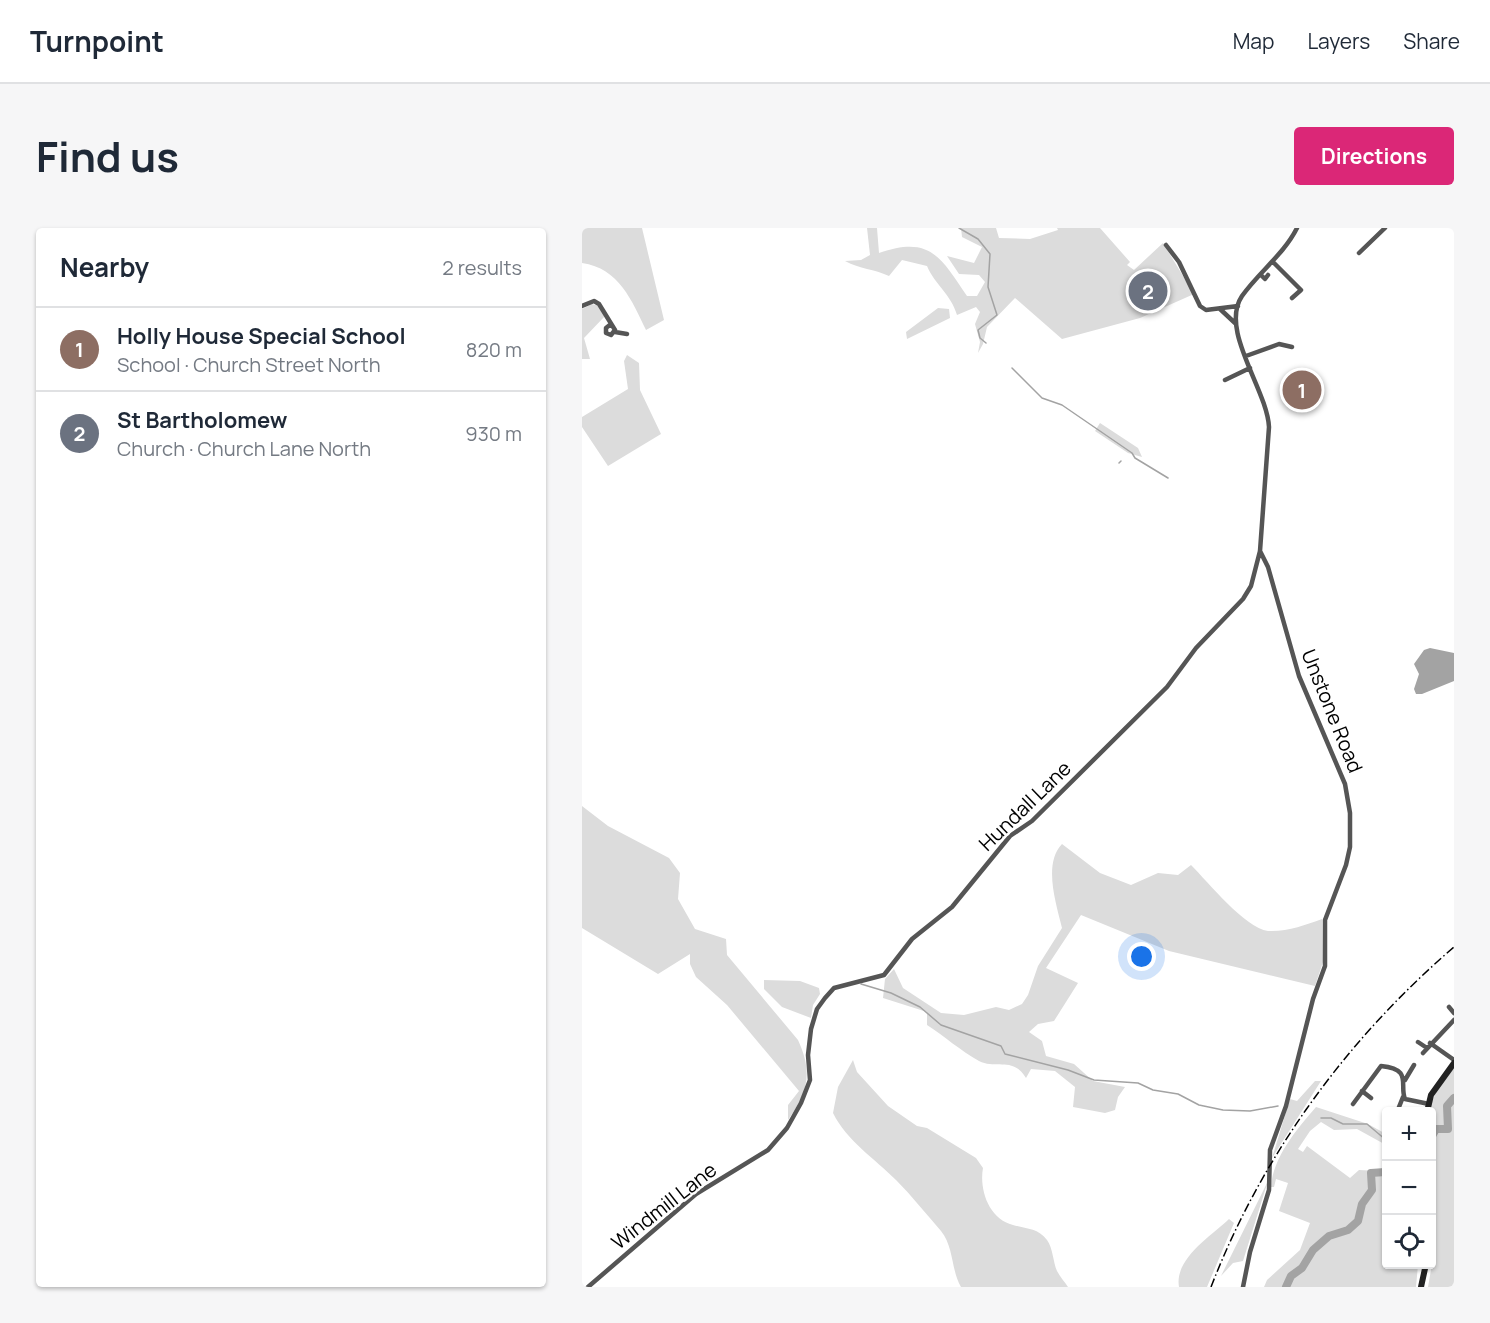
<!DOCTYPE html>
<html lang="en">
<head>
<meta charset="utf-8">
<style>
	:root { --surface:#fff; --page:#f6f6f7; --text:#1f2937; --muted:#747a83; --line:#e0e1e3; --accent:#db2777 }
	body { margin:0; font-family:Manrope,sans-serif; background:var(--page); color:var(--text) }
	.controls { position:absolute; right:18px; bottom:18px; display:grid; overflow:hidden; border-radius:6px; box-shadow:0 2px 4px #0004 }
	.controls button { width:54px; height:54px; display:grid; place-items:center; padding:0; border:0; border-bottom:2px solid var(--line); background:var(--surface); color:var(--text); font:30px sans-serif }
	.you { position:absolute; left:560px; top:729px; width:21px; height:21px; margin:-15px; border:4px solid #fff; border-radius:50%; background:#1a73e8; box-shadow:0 0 0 9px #1a73e833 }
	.badge { display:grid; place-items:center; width:39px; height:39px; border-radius:50%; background:var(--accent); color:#fff; font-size:20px; font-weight:700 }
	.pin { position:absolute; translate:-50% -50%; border:3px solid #fff; box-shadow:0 2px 6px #0006 }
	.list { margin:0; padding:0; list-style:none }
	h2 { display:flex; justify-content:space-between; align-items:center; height:78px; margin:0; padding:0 24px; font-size:26px }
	h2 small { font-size:20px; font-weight:400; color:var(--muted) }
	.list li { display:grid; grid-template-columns:39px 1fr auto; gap:18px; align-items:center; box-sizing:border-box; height:84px; padding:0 24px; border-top:2px solid var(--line) }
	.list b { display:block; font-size:22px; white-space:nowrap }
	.list p { margin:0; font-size:20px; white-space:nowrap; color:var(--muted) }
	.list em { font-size:20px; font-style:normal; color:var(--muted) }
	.icon { flex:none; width:33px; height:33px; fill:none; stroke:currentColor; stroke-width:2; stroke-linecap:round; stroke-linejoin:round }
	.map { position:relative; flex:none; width:872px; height:1059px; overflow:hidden; border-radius:6px }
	header { display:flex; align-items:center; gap:36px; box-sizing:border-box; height:84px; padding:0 30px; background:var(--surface); border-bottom:2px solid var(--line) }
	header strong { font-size:28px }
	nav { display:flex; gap:33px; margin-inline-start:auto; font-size:21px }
	.intro { display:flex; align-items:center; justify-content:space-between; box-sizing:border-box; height:144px; padding:0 36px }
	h1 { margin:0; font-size:42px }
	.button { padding:15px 27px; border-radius:6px; background:var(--accent); color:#fff; font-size:21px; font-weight:700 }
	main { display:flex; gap:36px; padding:0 36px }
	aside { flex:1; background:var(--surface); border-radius:6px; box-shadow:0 2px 4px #0004 }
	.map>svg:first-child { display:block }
	.green { fill:#dcdcdc }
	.water { fill:#a3a3a3 }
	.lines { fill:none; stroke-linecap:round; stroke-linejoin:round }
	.stream { stroke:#a3a3a3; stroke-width:1.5 }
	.river { stroke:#a3a3a3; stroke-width:8 }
	.street { stroke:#555; stroke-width:4.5 }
	.secondary { stroke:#222; stroke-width:6 }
	.rail { stroke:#000; stroke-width:1.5; stroke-dasharray:9 3 1.5 3; stroke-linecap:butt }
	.labels { text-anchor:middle; stroke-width:5; stroke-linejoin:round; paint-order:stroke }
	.street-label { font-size:20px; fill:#000; stroke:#fff }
</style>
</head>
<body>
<header>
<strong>Turnpoint</strong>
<nav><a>Map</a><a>Layers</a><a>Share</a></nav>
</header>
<div class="intro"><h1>Find us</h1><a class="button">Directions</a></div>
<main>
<aside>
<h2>Nearby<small>2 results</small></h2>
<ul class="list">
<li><span class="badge" style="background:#8d6e63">1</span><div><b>Holly House Special School</b><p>School · Church Street North</p></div><em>820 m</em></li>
<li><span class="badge" style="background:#6b7280">2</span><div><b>St Bartholomew</b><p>Church · Church Lane North</p></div><em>930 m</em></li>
</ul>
</aside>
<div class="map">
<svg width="872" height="1059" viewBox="0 0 872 1059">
	<rect width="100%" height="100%" fill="#fff"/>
	<path class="green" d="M0 0H60L82 92 64 102C50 73 37 40 0 35Z
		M285 0H295L297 25C349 7 359 30 385 68H395L403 54 397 47 377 46 365 28 392 35 400 19 380 9 379 0H414L417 10 448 11 476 2 475 0H518L548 34 545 37 552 42 581 15 612 66 558 90 480 111 433 70 405 99 401 116 396 125 398 114 393 96 398 84 394 79 375 87C369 66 353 57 345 38L320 32 307 48C292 41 278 41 263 33L279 32 288 27Z
		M10 76 17 78 23 88 2 110 8 131H0V81Z
		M356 80 367 81 368 90 325 111 324 104Z
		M45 127 57 135 58 162 79 206 26 238 0 199V189L46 161 42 133Z
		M518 195 556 220 560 229 546 225 513 203Z
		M0 578 26 598 87 630 98 645 96 671 113 701 144 711 145 727 216 812C231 845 226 863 206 892V877L217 863 145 777 114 749 108 736V726L76 746 0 700Z
		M480 616 518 645 549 657 576 645 596 647 609 637C626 654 663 700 686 703 705 704 723 697 740 691L741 734 733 758 587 723 499 687 464 740 496 755 472 793 456 796 447 804 460 813 464 828 492 836 511 853 543 859 536 869 533 882 523 885 491 879 493 859 473 843 449 841 444 850C431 828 415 842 397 833 379 823 362 808 345 797V784L301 770 303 751 312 741 321 760 359 785 382 787 414 779 427 782 440 776 446 767 456 738 480 700C474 675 461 636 480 616Z
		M182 752 218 753 237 760 238 766 231 777 229 790 200 779 182 761Z
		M271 832 275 844 306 878 335 898 345 900 394 930 401 940C397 962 407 991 431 997 444 1001 456 1000 465 1012 471 1020 471 1034 475 1043 478 1049 483 1054 486 1059H379C369 1042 372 1019 359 1003 344 986 330 968 314 952 292 930 265 913 251 885L256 859Z
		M872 840V1059H846L850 1036V884L846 883 855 862Z
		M733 853H739L690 930 708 871 715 873Z
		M734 879 786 896 804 906V917L775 901 752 902 739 894 728 903 716 921 721 924 725 918 768 950 777 942 797 943 804 937V1036L836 1037 834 1059H682L685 1052 718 1022 728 995 697 983 706 955 694 951 692 959H689C691 929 715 901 734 879Z
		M686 953 661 1033 651 1035 639 1048Z
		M647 991 652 995 625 1059H597C592 1031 629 1008 647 991Z"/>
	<path class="water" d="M848 420 872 425V453L840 466H834L832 461 837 446 832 436 842 422Z"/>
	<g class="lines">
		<path class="stream" d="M377 0 396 11 408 26 406 59 415 87 396 102 398 110 404 115
			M430 140 460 170 480 177 550 225 553 230 586 250
			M537 235 539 233
			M279 756 309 765 338 779 359 797 419 818 423 826 486 842 512 852 556 855 571 862 596 866 617 877 641 882 668 883 696 878
			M739 890H749L761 896H785L804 912"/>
		<path class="river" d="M850 908 854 901H866L865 878 872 870
			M704 1059 709 1048 720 1040 731 1022 747 1008 766 1002 776 993 780 976 790 962 789 945 803 944 804 948"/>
		<path class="street" d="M584 17 597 34 618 78 624 82 656 78
			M777 25 803 0
			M691 34 719 62 710 70
			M679 47 683 51 686 47
			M0 78 12 73 17 76 33 102 29 107 24 105V100L29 96
			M638 81 653 95
			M33 104 45 106
			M664 128 697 116 710 119
			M643 152 668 140
			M867 779 872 785
			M836 814 845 820
			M848 815 872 832
			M841 825 872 792
			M823 852 832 837
			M780 863 789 870
			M771 876 799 838C831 841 817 857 823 871L847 876
			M815 884 821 869
			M6 1059 114 966 186 922 205 900 219 875 228 852 226 827 229 801 235 781 243 770 252 760 302 747 330 711 370 679 428 608 450 593 585 459 614 420 661 371 669 358 678 323 687 199C685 161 637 102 660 68 677 44 702 26 715 0
			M661 1059 668 1024 687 962 688 922 704 878 731 771 743 738V692L764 637 768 619V585L763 556 717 448 686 339 678 323"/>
		<path class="secondary" d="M845 884 849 867 872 835
			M839 1059 844 1036"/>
		<path class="rail" d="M629 1059C680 927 765 811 872 719"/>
	</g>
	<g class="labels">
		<g class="street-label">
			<text transform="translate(750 483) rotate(68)" y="7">Unstone Road</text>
			<text transform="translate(443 578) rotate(-44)" y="7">Hundall Lane</text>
			<text transform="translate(82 978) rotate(-38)" y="7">Windmill Lane</text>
		</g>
	</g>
</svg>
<div class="controls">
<button>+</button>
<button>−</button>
<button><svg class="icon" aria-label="locate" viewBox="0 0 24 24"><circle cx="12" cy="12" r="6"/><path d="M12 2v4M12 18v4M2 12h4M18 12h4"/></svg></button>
</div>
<div class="you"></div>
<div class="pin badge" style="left:720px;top:162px;background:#8d6e63">1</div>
<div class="pin badge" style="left:566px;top:63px;background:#6b7280">2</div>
</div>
</main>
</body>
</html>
